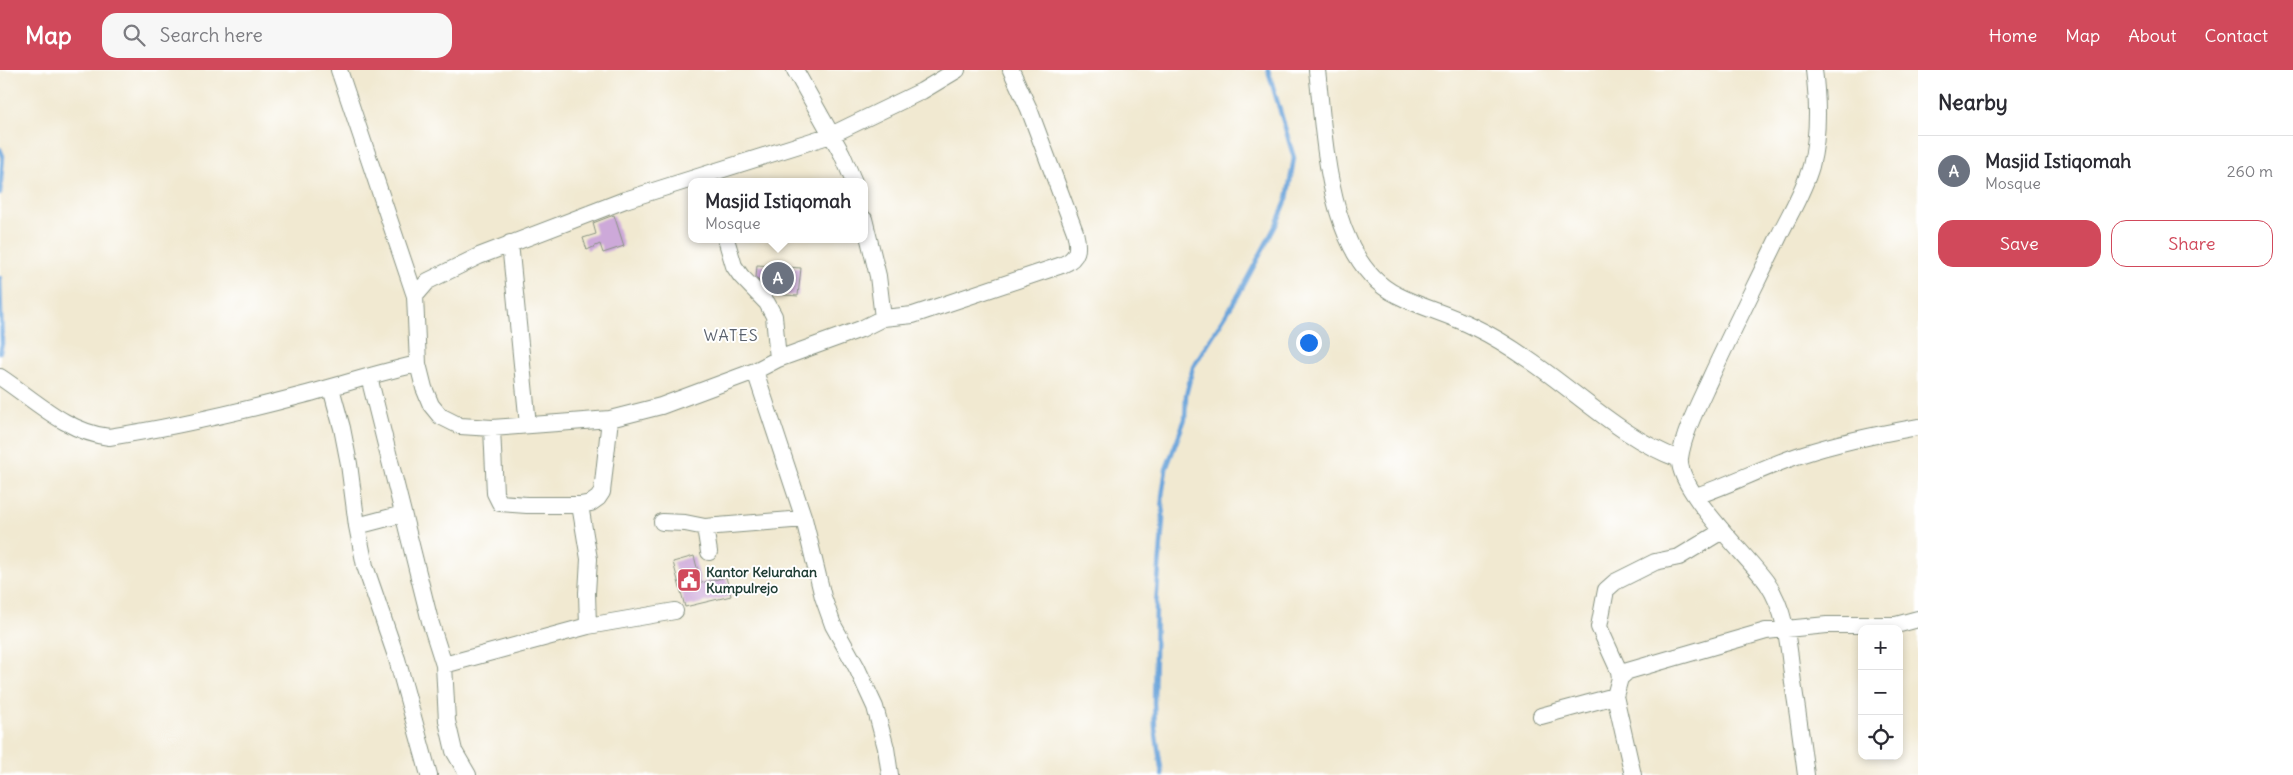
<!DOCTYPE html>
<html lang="en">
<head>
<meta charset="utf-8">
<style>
	:root { --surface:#fff; --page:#f7f7f7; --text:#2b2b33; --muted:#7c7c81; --line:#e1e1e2; --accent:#d1495b }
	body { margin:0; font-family:Delius,sans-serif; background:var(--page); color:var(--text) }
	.controls { position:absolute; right:15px; bottom:15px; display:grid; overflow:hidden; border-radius:10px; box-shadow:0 2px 8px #0003 }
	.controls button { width:45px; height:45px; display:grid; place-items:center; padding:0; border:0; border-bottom:1px solid var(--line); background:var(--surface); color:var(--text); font:25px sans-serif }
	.you { position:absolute; left:1308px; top:272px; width:18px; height:18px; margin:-12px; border:4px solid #fff; border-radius:50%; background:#1a73e8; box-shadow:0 0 0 8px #1a73e833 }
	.badge { display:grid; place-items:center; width:32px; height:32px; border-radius:50%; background:var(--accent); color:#fff; font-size:16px; font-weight:700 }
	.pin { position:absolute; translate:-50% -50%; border:2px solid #fff; box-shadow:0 1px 5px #0006 }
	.popup { position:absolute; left:688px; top:108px; width:180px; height:65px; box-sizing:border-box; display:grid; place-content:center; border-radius:10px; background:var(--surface); filter:drop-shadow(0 1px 4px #0005); font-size:16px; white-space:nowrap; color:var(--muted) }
	.popup b { font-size:19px; color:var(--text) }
	.popup::after { content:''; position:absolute; left:50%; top:100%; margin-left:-10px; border:10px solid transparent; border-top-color:var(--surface) }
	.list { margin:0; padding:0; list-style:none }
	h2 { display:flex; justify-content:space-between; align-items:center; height:65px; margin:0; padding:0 20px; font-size:21px }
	h2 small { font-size:16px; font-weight:400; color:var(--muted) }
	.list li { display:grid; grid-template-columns:32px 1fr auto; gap:15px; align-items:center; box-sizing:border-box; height:70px; padding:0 20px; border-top:1px solid var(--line) }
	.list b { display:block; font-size:19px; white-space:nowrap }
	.list p { margin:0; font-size:16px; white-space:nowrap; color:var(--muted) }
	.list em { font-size:16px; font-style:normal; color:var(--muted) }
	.actions { display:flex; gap:10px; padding:15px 20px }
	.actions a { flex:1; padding:11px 0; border:1px solid var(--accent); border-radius:15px; text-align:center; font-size:18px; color:var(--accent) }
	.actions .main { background:var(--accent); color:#fff }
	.icon { flex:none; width:28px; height:28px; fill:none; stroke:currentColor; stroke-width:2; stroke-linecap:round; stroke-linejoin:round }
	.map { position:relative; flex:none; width:1918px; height:705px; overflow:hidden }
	header { display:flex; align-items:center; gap:30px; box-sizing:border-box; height:70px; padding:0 25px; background:var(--accent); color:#fff }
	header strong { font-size:24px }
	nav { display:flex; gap:28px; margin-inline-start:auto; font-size:18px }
	.search { width:350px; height:45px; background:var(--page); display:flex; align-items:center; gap:12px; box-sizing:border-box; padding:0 18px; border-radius:15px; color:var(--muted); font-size:19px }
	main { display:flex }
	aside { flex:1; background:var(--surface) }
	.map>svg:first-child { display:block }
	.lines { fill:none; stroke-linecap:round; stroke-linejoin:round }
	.stream { stroke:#6ba4da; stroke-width:4.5 }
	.building { fill:#cda9d9 }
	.minor-casing { stroke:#889382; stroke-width:18 }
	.minor { stroke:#fff; stroke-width:16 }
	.labels { text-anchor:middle; stroke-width:4; stroke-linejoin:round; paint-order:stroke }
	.poi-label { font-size:14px; font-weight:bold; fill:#1f3d34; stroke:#fff; text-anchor:start }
	.quarter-label { font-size:16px; letter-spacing:1px; fill:#5c636e; stroke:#fff }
</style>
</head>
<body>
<header>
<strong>Map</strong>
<div class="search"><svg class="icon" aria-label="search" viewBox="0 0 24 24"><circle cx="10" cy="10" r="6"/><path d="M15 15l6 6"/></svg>Search here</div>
<nav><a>Home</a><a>Map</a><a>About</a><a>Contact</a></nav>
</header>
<main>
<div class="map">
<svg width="1918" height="705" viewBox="0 0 1918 705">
	<rect width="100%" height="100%" fill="#fff"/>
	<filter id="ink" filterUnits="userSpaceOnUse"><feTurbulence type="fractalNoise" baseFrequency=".02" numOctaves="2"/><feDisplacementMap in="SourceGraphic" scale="10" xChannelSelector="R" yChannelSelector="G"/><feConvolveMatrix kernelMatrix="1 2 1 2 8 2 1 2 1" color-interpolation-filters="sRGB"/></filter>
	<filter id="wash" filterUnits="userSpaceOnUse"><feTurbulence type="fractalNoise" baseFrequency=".0096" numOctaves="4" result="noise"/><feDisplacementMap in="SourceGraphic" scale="20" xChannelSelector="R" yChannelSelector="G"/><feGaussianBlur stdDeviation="1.12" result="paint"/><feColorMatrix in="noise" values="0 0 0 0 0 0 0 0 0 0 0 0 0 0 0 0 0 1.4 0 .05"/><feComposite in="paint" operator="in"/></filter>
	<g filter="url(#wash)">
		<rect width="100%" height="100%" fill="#f1e9d1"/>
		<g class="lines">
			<path class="stream" d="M0 79 3 86 0 123
				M0 208 2 274 0 282
				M1162 705 1155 658 1154 633 1156 534 1163 450 1162 426 1166 399 1185 349 1186 325 1193 297 1239 224 1277 153 1287 129 1294 88 1268 0"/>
		</g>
		<g id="blocks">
			<path class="building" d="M614 145 624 176 603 183 600 174 587 180 583 168 596 164 593 153Z
				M757 195 801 198 798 226 772 224 756 208Z
				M694 486 701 513 726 507 731 526 685 537 673 492Z"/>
		</g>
	</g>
	<g filter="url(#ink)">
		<use href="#blocks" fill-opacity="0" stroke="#889382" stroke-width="1"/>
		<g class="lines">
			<defs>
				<path id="minor" d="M339 0 415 226
					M795 0 842 84 854 112
					M1317 0C1325 68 1327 191 1397 225 1422 238 1449 244 1474 257 1493 266 1512 278 1529 290 1578 323 1623 369 1679 389
					M864 149 878 206 883 248 861 259 778 289 755 301 804 449 823 527 833 555 857 598 875 637 886 678 890 705
					M726 169 734 196 741 206 767 233 774 246 778 289
					M510 173 528 355
					M883 248 913 245 1062 195C1079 188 1079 178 1075 162L1029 39 1011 0
					M755 301 661 336 610 349 492 358 460 356 440 346 431 335 424 318 418 294 415 226 428 211 479 186 625 130 831 65 922 21 957 0
					M0 307C35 330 66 362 109 367 175 357 239 342 303 325 342 315 379 302 418 294
					M369 307 430 551 444 595 447 651 454 681 468 705
					M331 318 342 358 349 394 357 456 365 496 397 589 429 705
					M492 358 495 423 500 433 527 435H580L591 433 598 428 602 422 610 349
					M1696 426C1732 414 1766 396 1803 384 1840 372 1879 364 1918 357
					M580 435 589 489 587 523 588 556
					M662 452 685 453 705 457 804 449
					M357 456 403 444
					M705 457 709 482
					M444 595 588 556 675 541
					M1620 608 1619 601 1599 557 1606 520 1615 512 1655 492 1679 487 1722 461
					M1541 646 1615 626
					M1633 705 1615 626 1620 608 1628 601 1766 561 1827 555H1896L1918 549
					M1806 705C1802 674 1798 644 1793 613 1789 580 1787 542 1767 513 1749 487 1676 419 1680 388 1683 364 1700 331 1710 309 1732 261 1756 214 1779 166 1790 143 1804 121 1811 96 1819 65 1818 31 1814 0"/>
			</defs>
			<use href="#minor" class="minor-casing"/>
			<use href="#minor" class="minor"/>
		</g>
	</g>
	<defs>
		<symbol id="civic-square" viewBox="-11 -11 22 22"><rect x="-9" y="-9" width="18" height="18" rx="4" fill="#d1495b" stroke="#fff"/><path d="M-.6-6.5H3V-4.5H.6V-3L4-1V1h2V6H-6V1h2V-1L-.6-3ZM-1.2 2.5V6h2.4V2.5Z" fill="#fff"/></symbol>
	</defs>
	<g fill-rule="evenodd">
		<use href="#civic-square" x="675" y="496" width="28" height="28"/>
	</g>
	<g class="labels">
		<g class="poi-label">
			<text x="706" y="507">Kantor Kelurahan<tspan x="706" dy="16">Kumpulrejo</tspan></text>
		</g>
		<g class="quarter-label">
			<text x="731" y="271">WATES</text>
		</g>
	</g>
</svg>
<div class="controls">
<button>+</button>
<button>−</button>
<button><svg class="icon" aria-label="locate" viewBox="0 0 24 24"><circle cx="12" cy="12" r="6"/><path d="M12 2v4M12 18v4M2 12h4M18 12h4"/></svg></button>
</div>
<div class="you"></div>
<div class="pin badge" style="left:778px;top:208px;background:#6b7280">A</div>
<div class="popup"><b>Masjid Istiqomah</b>Mosque</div>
</div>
<aside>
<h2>Nearby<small></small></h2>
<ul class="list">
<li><span class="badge" style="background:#6b7280">A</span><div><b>Masjid Istiqomah</b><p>Mosque</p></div><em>260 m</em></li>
</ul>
<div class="actions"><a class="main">Save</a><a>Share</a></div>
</aside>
</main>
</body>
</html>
